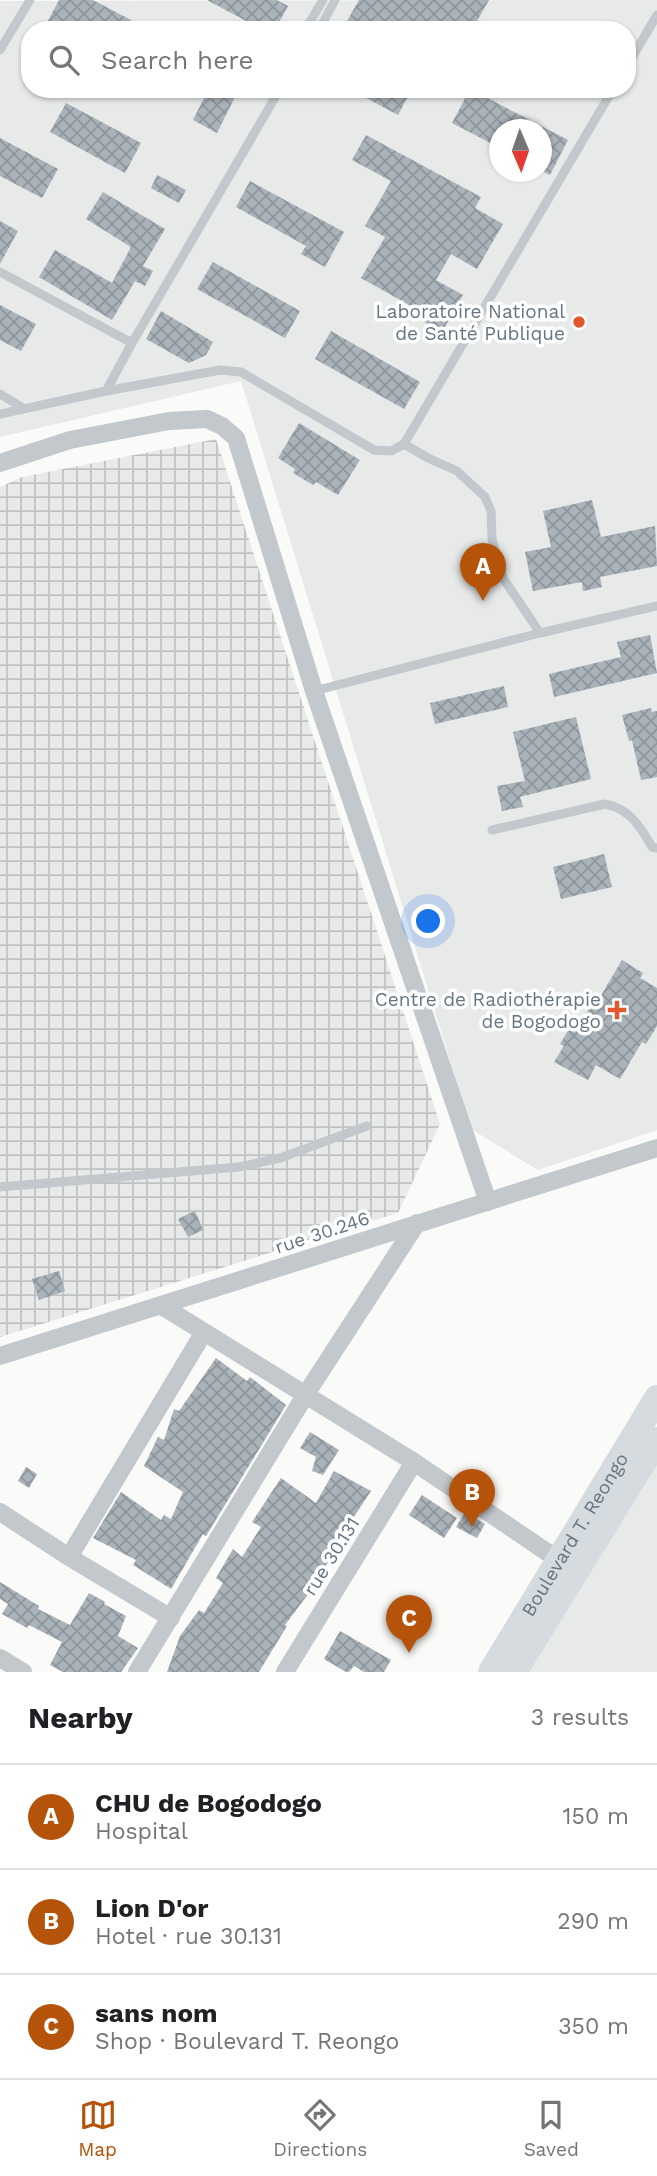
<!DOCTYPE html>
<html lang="en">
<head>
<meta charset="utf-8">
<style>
	:root { --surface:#fff; --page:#f2f2f2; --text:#202124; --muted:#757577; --line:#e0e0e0; --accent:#b45309 }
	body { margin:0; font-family:"Work Sans",sans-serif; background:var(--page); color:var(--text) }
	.compass { position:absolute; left:489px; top:119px; width:63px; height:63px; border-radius:50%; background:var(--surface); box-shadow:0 2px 5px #0004; rotate:178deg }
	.you { position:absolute; left:429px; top:922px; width:24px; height:24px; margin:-18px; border:5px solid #fff; border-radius:50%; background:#1a73e8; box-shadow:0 0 0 10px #1a73e833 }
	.badge { display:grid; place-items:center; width:46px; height:46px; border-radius:50%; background:var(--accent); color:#fff; font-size:23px; font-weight:700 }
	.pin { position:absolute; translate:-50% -58px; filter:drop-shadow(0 2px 4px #0008) }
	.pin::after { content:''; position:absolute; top:37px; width:24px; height:21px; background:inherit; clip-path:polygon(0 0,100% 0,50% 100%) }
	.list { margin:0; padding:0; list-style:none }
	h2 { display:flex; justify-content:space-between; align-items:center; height:91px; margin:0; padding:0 28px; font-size:30px }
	h2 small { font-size:23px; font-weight:400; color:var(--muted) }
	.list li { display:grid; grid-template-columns:46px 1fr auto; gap:21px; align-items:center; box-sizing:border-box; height:105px; padding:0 28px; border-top:2px solid var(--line) }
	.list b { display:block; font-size:26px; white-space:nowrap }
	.list p { margin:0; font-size:23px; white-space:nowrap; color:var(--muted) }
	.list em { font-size:23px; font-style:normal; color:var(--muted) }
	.icon { flex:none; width:38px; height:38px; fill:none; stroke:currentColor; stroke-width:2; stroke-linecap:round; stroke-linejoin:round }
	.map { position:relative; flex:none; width:657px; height:1672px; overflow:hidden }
	.search { position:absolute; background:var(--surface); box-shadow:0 2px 5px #0004; left:21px; right:21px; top:21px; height:77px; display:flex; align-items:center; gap:18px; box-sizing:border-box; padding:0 24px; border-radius:28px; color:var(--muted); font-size:26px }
	.sheet { height:406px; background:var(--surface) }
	nav { display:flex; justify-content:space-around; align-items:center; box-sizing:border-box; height:98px; border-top:2px solid var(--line); background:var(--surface); font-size:19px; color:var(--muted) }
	nav a { display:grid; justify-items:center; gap:4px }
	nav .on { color:var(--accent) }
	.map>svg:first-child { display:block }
	.built { fill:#e8e9e9; fill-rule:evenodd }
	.industrial { fill:url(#industrial-grid) }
	.building { fill:url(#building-cross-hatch) }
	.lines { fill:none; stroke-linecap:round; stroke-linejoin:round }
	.lane { stroke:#c3c8cc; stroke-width:9 }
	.street { stroke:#c3c8cc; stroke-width:18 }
	.primary { stroke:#d6dbdf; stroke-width:26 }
	.poi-dot { fill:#e4572e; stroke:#fff; stroke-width:2.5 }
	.labels { text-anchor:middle; stroke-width:7; stroke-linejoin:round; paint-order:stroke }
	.poi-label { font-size:19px; fill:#657683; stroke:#fff; text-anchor:end }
	.street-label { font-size:19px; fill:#657683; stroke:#fff }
</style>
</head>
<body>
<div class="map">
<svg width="657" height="1672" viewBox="0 0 657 1672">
	<defs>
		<pattern id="industrial-grid" width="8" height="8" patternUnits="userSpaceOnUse" patternTransform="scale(1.75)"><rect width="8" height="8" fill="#e8e9e9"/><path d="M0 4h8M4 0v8" fill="none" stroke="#c0c1c2"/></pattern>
		<pattern id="building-cross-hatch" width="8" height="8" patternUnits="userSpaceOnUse" patternTransform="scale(1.75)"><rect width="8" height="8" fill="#aab3b9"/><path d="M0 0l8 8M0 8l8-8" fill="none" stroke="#8e969c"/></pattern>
	</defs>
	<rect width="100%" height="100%" fill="#fafaf8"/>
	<path class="built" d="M657 0V1130L538 1170 471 1129 241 381 0 437V1ZM30 30H627V89H30ZM500 130H542V172H500Z
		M657 1438V1672H514Z"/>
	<path class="industrial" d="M216 439 440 1124 398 1213 0 1337V487L22 477Z"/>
	<path class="building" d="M59 0H93L131 20 126 30H43Z
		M207 0H277L288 6 275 30H263Z
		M359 0H489L472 30H342Z
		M188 89H239L217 133 193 120 204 98Z
		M349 89H412L398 115Z
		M470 89 568 140 550 175 542 171V130H500V148L452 123Z
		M66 103 141 143 125 173 50 132Z
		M366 135 481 197 475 208 503 224 477 269 451 254 436 280 463 295 442 332 423 321 427 315 361 278 385 237 365 226 391 181 352 160Z
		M0 138 58 169 42 198 0 176Z
		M157 175 186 190 179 203 151 188Z
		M250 181 344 232 325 267 301 254 306 246 236 207Z
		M103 192 165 229 143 266 153 271 145 286 135 281 112 320 39 277 55 250 112 283 131 247 86 219Z
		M0 221 18 231 0 264Z
		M213 262 300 311 285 338 197 289Z
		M0 305 36 324 21 351 0 340Z
		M161 311 213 342 206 355 189 363 146 339Z
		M331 331 420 382 404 409 315 359Z
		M299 423 360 460 338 495 316 482 313 485 293 473 295 469 278 458Z
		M592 500 601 537 655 526 657 566 600 577 602 587 583 591 582 582 533 591 525 552 551 547 543 511Z
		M650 635 657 673 554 697 549 674 621 657 617 642Z
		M504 686 508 707 435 724 430 703Z
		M651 708 652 712 657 711V777L641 780 632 740 629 741 622 715Z
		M576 717 591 779 520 797 523 807 502 811 497 786 525 781 513 732Z
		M604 854 612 887 561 899 553 867Z
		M622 960 643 973 640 978 657 988V1026L646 1044 642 1042 620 1079 596 1065 588 1080 554 1062 564 1046 560 1044 575 1019 581 1022 596 997 599 999Z
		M195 1211 203 1230 188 1237 178 1219Z
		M59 1271 65 1291 39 1300 32 1279Z
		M216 1358 247 1381 250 1377 286 1405 206 1536 203 1534 171 1589 133 1565 136 1560 93 1538 121 1492 161 1520 164 1515 171 1519 183 1492 144 1466 158 1437 164 1440 174 1409 179 1411Z
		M310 1432 339 1450 323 1475 312 1471 316 1457 300 1448Z
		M26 1467 37 1474 29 1488 18 1481Z
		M334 1471 371 1491 336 1544 338 1545 312 1589 285 1625 287 1626 259 1672H167L180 1636 199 1610 204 1613 223 1583 216 1578 233 1549 242 1557 261 1527 252 1522 281 1478 316 1503Z
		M422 1495 457 1518 444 1538 409 1515Z
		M465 1512 485 1524 477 1538 456 1527Z
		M0 1582 39 1606 38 1609 70 1625 89 1593 105 1602 104 1604 126 1616 118 1636 138 1648 121 1672H63L50 1665 62 1642 29 1625 27 1628 2 1614 8 1604 0 1599Z
		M340 1631 391 1660 384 1672H364L354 1666 349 1672H346L324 1659Z"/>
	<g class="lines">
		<path class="lane" d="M305 30 323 0
			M319 30 335 0
			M0 50 30 0
			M627 66 657 15
			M0 272 132 343 106 391
			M132 343 280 89
			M0 394 23 408
			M0 414 106 391 220 370 241 372 374 450 391 451 404 444 613 89
			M404 444 428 458 457 471 485 497 491 511 492 539 503 578 540 633
			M314 691 540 633 657 606
			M492 830 605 804C630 809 640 826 652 847L657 848
			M0 1187 239 1167 280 1158 367 1126"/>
		<path class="street" d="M0 463 70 440 169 421 207 419 222 426 236 438 314 691 488 1202
			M162 1306 414 1462 560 1561
			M0 1356 657 1148
			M0 1512 69 1557 171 1618
			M69 1557 204 1332
			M0 1658 23 1672
			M137 1672 306 1394 417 1223
			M285 1672 414 1462"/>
		<g class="primary">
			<path id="s1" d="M491 1672 657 1398"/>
			<path d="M514 1672 657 1440"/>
		</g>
	</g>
	<g class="poi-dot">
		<circle cx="579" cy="322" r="7"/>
		<path d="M613.5 999.5h7v7h7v7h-7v7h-7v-7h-7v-7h7z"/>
	</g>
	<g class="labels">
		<g class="poi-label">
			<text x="565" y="318">Laboratoire National<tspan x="565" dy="22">de Santé Publique</tspan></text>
			<text x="601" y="1006">Centre de Radiothérapie<tspan x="601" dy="22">de Bogodogo</tspan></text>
		</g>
		<g class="street-label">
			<text transform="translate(322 1232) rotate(-18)" y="7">rue 30.246</text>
			<text dy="7" stroke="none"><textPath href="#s1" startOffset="161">Boulevard T. Reongo</textPath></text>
			<text transform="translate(331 1556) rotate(-58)" y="7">rue 30.131</text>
		</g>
	</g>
</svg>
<svg class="compass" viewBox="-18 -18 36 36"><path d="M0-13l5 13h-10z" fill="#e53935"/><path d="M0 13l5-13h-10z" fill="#757577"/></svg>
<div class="you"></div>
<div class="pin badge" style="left:483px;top:601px">A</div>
<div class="pin badge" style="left:472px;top:1527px">B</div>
<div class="pin badge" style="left:409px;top:1653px">C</div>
<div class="search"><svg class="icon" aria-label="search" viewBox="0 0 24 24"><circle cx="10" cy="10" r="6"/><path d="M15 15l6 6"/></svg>Search here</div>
</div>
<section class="sheet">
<h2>Nearby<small>3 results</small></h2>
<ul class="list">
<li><span class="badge">A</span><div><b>CHU de Bogodogo</b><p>Hospital</p></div><em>150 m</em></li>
<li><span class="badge">B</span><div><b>Lion D'or</b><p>Hotel · rue 30.131</p></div><em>290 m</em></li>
<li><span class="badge">C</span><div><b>sans nom</b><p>Shop · Boulevard T. Reongo</p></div><em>350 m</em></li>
</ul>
</section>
<nav>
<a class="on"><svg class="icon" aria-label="map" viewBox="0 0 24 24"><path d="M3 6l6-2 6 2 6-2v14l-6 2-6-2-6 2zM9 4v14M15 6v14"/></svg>Map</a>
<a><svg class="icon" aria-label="directions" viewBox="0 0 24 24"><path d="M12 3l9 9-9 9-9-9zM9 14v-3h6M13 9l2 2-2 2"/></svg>Directions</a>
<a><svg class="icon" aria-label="saved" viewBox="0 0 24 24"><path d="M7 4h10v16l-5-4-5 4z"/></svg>Saved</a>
</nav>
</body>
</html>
